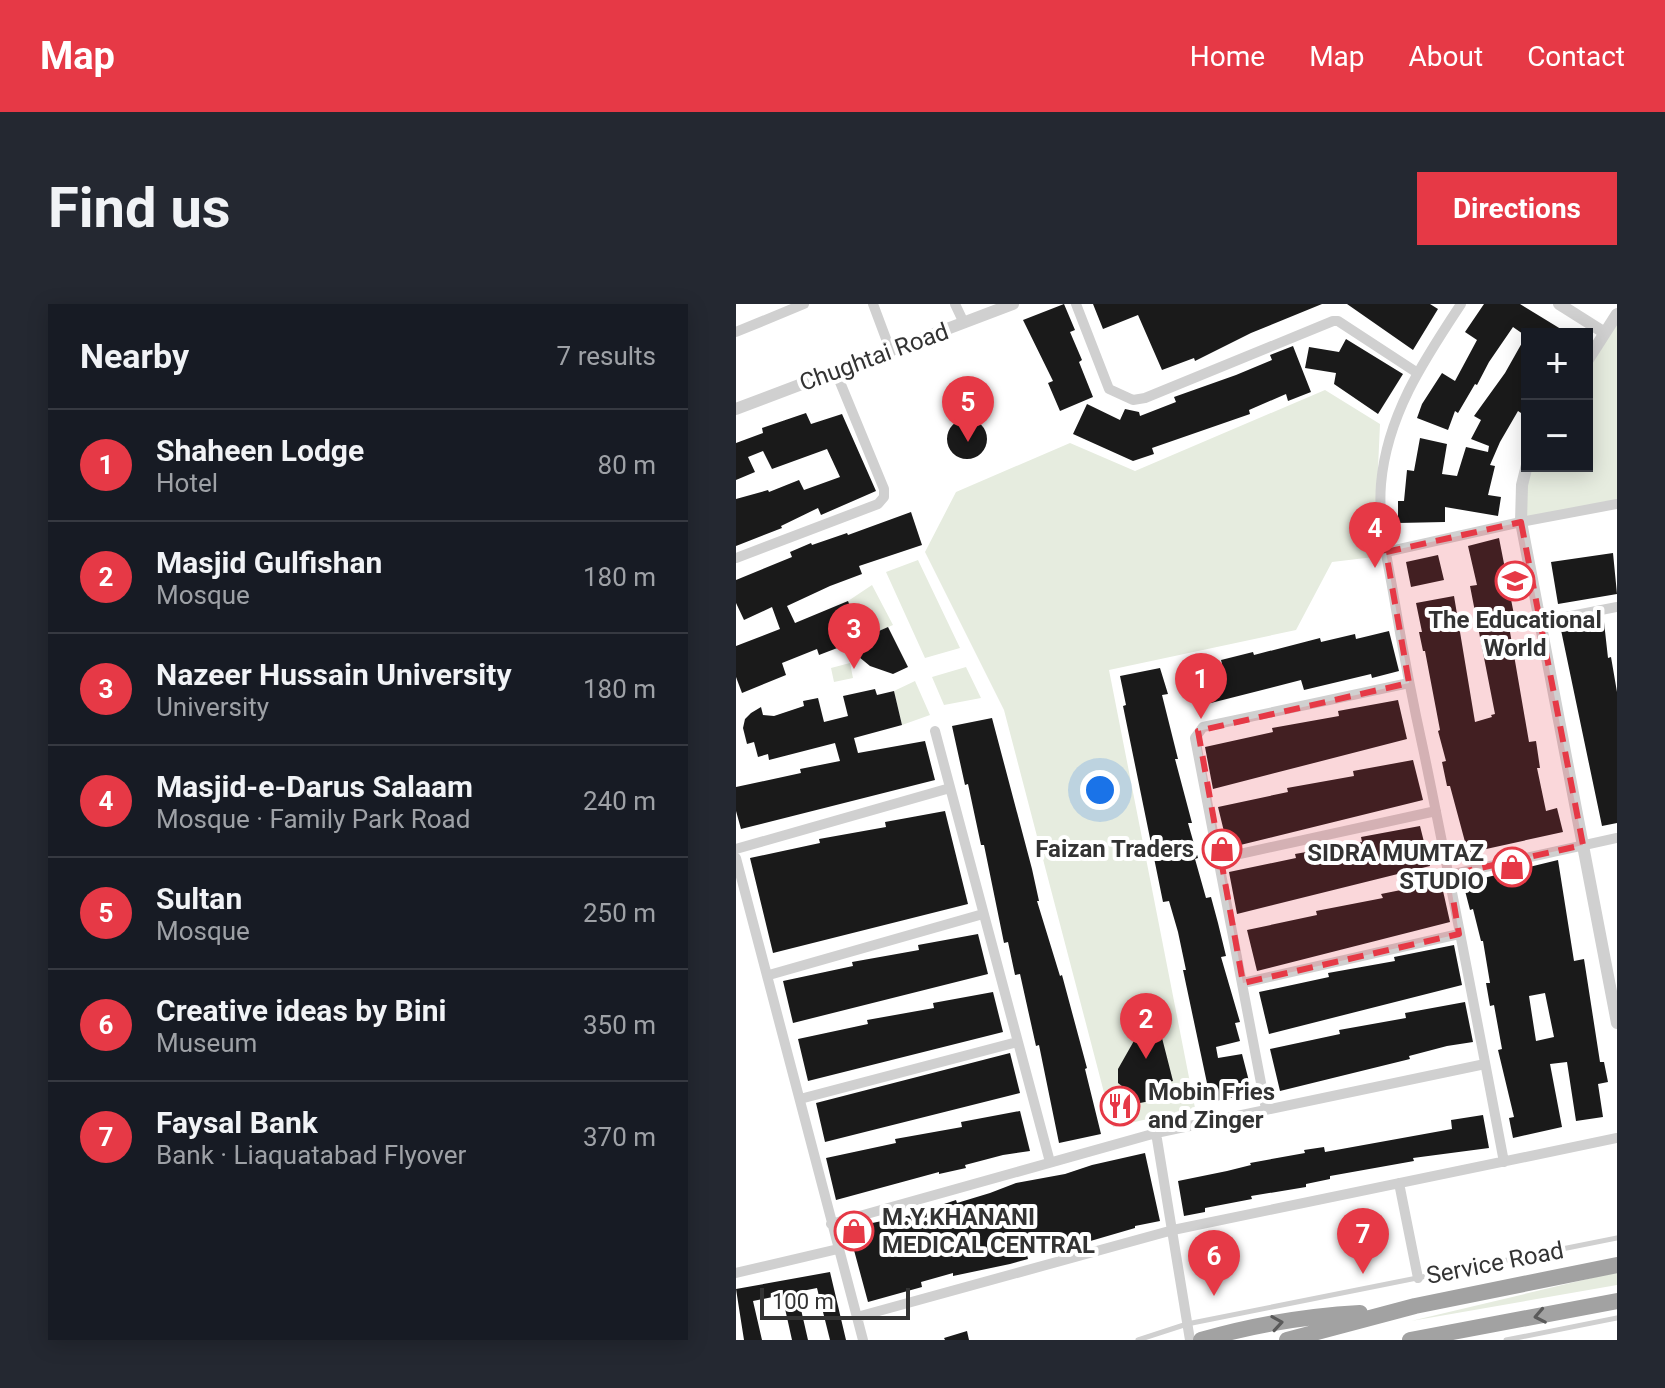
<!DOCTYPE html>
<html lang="en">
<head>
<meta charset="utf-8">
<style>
	:root { --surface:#171b24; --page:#242831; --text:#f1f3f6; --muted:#9ea1a6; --line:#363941; --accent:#e63946 }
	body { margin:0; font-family:Roboto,sans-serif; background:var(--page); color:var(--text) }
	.controls { position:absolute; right:24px; top:24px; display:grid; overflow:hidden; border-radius:0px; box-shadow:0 4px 20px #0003 }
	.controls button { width:72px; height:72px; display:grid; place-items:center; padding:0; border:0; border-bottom:2px solid var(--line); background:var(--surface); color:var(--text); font:40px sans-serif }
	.scale { position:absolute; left:24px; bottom:20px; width:150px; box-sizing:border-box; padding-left:8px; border:4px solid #333; border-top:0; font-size:22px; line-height:28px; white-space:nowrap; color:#333; -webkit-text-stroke:6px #fff; paint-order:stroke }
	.you { position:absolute; left:364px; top:486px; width:28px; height:28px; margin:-20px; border:6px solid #fff; border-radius:50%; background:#1a73e8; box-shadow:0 0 0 12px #1a73e833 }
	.badge { display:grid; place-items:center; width:52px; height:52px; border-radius:50%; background:var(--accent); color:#fff; font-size:26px; font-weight:700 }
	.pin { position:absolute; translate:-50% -66px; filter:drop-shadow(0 2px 4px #0008) }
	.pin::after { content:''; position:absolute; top:42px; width:28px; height:24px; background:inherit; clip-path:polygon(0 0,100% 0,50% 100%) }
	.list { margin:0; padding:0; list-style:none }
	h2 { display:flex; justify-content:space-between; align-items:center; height:104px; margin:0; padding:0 32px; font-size:34px }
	h2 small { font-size:26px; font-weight:400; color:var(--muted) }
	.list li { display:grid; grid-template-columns:52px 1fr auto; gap:24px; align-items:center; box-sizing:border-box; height:112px; padding:0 32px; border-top:2px solid var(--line) }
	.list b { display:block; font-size:30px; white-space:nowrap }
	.list p { margin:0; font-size:26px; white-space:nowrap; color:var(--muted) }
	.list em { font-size:26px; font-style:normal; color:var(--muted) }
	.map { position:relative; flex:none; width:881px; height:1036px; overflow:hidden; border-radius:0px }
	header { display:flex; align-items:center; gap:48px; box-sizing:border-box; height:112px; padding:0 40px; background:var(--accent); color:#fff }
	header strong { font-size:38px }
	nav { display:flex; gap:44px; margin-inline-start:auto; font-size:28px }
	.intro { display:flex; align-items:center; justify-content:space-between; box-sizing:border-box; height:192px; padding:0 48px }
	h1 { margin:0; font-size:56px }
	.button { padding:20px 36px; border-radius:0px; background:var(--accent); color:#fff; font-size:28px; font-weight:700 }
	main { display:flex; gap:48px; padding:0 48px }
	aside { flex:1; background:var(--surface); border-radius:0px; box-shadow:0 4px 20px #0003 }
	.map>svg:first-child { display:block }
	.green { fill:#e6ecdf }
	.building { fill:#1a1a1a; fill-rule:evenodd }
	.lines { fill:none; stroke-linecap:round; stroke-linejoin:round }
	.service { stroke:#d0d0d0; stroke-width:5 }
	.minor { stroke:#d0d0d0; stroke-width:10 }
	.tertiary { stroke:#d0d0d0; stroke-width:12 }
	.trunk { stroke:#a2a2a2; stroke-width:16 }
	.oneway { stroke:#5a5a5a }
	.marked { fill:#e63946; fill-opacity:0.2; stroke:#e63946; stroke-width:6; stroke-dasharray:16 10; stroke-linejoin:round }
	.labels { text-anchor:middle; stroke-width:8; stroke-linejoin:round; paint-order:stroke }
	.street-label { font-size:24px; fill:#333; stroke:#fff }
	.poi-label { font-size:24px; font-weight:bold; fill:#333; stroke:#fff; text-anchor:end }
</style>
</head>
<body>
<header>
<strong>Map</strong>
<nav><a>Home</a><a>Map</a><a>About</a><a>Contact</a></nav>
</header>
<div class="intro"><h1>Find us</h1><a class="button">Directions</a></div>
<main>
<aside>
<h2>Nearby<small>7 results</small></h2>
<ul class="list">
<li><span class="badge">1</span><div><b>Shaheen Lodge</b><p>Hotel</p></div><em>80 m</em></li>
<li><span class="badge">2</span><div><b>Masjid Gulfishan</b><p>Mosque</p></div><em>180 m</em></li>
<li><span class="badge">3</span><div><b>Nazeer Hussain University</b><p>University</p></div><em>180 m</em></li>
<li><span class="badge">4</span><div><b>Masjid-e-Darus Salaam</b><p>Mosque · Family Park Road</p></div><em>240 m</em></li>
<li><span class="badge">5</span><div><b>Sultan</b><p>Mosque</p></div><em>250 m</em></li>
<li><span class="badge">6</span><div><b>Creative ideas by Bini</b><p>Museum</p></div><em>350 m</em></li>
<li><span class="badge">7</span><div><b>Faysal Bank</b><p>Bank · Liaquatabad Flyover</p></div><em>370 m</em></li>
</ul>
</aside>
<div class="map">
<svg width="881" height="1036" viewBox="0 0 881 1036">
	<rect width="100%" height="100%" fill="#fff"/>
	<path class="green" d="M881 12V200L785 218 791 162H851V58Z
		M589 86 644 120 638 253 596 258 560 326 373 366 459 804 377 823 268 406 189 248 220 188 334 139 399 167Z
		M182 256 224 344 189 354 150 268Z
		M136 281 157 321 127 334 112 297Z
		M114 359 117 374 98 378 95 364Z
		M230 363 245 394 208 401 196 373Z
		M179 377 194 411 166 421 158 387Z
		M881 968V981L675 1017Z"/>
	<path class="building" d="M328 0 339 26 334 28 346 56 343 58 357 93 324 107 312 79 317 77 287 16Z
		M357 0H586L515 29 459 57 458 54 426 66 402 11 367 25Z
		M611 0H694L702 5 677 46Z
		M748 0H784L833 30H787L777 23 753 58 741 81 739 80 722 109 719 107 712 126 681 114 686 100 706 69 719 77 741 36 729 28Z
		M791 30V106L788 111 782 107 764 138 754 161 759 162 752 191 765 193 762 212 709 203V218L662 219V197H668L671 166 678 167 684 134 711 140 706 170 721 172 730 143 752 148 753 142 735 135 745 116 738 112 769 69Z
		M610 35 667 70 642 110 598 80 600 69 569 64 573 43 603 48Z
		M557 42 575 88 552 97 550 90 513 106 514 110 416 144 418 150 397 157 337 130 351 100 384 116 389 105 403 108 404 112 440 98 438 93 500 71 536 56 534 51Z
		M70 109 75 120 106 110 140 187 85 211 82 204 45 222 46 224 0 242V195L32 186 33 188 63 176 68 186 104 173 91 145 36 165 27 147 12 153 19 168 0 176V139L27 129 26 124Z
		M211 135a20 20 0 1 1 40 0a20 20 0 1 1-40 0Z
		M175 208 186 241 123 262 126 270 94 282 51 302 59 319 112 297 127 334 152 323 172 363 157 370 134 362 123 353 117 338 83 351 81 345 46 359 50 371 6 389 0 373V342L44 325 36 303 8 316 0 299V276L56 253 54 248 75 239 76 241 111 229 112 231Z
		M763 234 781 326 774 328 793 438 800 437 804 464H801L810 507 821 504 827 528 732 549 714 482H711L706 458 710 457 702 427 704 426 689 347H687L683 328H686L680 299 718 292 739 418 756 413 755 411 759 410 734 282 741 281 732 242Z
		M877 249 881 290 822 300 815 258Z
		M702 251 708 276 675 283 670 258Z
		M868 318 872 354 875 353 881 388V519L866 522 825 326Z
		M653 327 663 367 636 374 635 370 568 386 565 376 467 401 458 367 486 360 485 356 517 348 518 351 584 334 585 338 619 330 620 335Z
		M424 364 432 390 426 391 442 455H439L456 519H452L462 554 459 555 470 594 475 593 482 619 490 652 485 653 504 718 499 719 504 737 480 743 482 754 506 750 516 789 475 798 447 666H450L442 628 433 597 427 598 387 402 390 401 384 372Z
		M139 385 141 391 158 387 166 421 118 434 122 449 189 437 199 476 5 525 0 507V483L65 469 64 465 104 457 99 439 33 456 32 450 22 453 18 438 11 440 7 424 9 415 15 409 25 403 27 411 38 412 68 402 67 397 82 394 88 418 112 412 107 392Z
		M662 396 671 435 477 485 469 443 537 428 536 424 603 412 602 407Z
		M256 414 296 565 303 597H301L324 672 326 671 351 764 349 765 365 830 323 839 303 741 300 742 284 670 279 671 272 638 268 639 248 541H245L232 480 229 481 216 422Z
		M677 456 687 496 492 544 482 503 552 488 551 484 618 472 617 467Z
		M209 507 232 600 37 649 14 554 84 539 83 535 150 523 149 518Z
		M684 522 694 562 501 610 493 568 560 554 559 550 626 538 625 533Z
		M822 556 838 657 848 655 864 758H868L872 778 862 780 867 813 840 817 831 758 814 760 826 823 777 834 773 814 778 813 762 746 766 745 758 701 754 702 750 679H754L747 637H745L737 605 734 606 727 579ZM809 689 818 733 800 737 793 692Z
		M705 578 714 618 521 667 511 626 581 611 580 607 647 594 645 590Z
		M242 630 252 670 57 719 47 677 117 662 116 658 183 646 182 641Z
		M718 641 726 681 533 730 523 688 593 673 592 669 659 657 658 653Z
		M257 688 267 728 72 777 62 735 132 720 131 716 198 704 197 699Z
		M729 698 737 738 711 742 673 752 674 755 544 787 534 745 604 730 603 726 670 714 669 709Z
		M425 730 437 777 421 781 424 795 404 799 403 796 392 799 389 793H384L387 783 382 779V765L399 735 406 738 410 731 413 733Z
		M274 749 284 789 89 838 80 799Z
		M284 807 294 847 267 851 229 861 230 864 203 870V868L100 896 90 854 160 839 159 835 226 823 225 818Z
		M747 811 753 844 677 854 678 857 594 872V875L570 880V883L515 892 516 895 469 904V908L448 912 442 877 491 867 515 861 514 859 569 849 568 846 588 843 589 848 716 825 715 816Z
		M409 849 424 917 399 922V924L351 938 350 935 291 951 292 955 274 960 217 972V969L185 978 186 983 132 998 112 924 175 911 220 896 221 899 254 889 280 879 329 870 356 861Z
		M94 968 110 1036H94L81 984 61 988 72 1036H56L46 991 17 997 26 1036H8L0 985Z
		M231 1027 233 1036H209L208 1034Z"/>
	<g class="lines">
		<path class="service" d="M402 1036 451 1020 881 934
			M770 1036 881 1014"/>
		<path class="minor" d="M137 0 155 48
			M219 0 228 19
			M340 0 373 85 397 96 409 94 597 17H602L680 68
			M725 0C688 56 651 111 645 180 642 217 651 253 657 288 666 342 676 395 688 449 716 585 742 721 768 858
			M0 28 68 0
			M650 248 785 218 881 200
			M0 254 142 200 148 193V185L99 66
			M804 318 881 303
			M199 427 314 858
			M0 545 214 484
			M0 554 127 1036
			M481 555 700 507
			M713 571 881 534
			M33 671 247 610
			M507 679 723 630
			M64 795 281 738
			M530 805 459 434 467 423 673 379
			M420 829 454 1036
			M663 879 682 974
			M95 920 420 829 749 760
			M0 969 102 945
			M121 1013 437 926 881 834"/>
		<path class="tertiary" d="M823 0 869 29
			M851 57 881 10
			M0 105 277 0
			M791 161 786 181 785 218 881 719"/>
		<path class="trunk" d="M465 1036C517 1021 570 1012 624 1009
			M551 1036 679 1002 881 961
			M674 1036 881 997"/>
	</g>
	<defs><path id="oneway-chevron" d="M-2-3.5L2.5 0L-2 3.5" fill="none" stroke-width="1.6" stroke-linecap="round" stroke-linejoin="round" transform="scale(2)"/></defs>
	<g class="oneway">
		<use href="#oneway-chevron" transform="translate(804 1012) rotate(169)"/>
		<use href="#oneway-chevron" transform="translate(541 1019) rotate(-9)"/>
	</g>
	<path class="marked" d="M785 218 847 541 713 571 723 630 507 679 462 427 673 379 650 248Z"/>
	<defs>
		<symbol id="school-ring" viewBox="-11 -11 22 22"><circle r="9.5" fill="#fff" stroke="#e63946" stroke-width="1.5"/><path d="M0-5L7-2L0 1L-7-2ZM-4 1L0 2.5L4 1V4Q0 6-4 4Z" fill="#e63946"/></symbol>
		<symbol id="shop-ring" viewBox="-11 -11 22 22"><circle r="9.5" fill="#fff" stroke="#e63946" stroke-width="1.5"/><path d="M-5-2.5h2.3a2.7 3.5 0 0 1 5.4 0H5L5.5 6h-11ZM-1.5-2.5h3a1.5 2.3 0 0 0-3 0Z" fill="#e63946"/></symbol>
		<symbol id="restaurant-ring" viewBox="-11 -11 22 22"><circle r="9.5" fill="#fff" stroke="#e63946" stroke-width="1.5"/><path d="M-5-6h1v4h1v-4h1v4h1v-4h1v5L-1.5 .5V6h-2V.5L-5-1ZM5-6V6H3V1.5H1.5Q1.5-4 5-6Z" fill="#e63946"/></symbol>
	</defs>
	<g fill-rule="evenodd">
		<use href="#school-ring" x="757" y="255" width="44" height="44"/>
		<use href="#shop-ring" x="464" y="523" width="44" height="44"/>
		<use href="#shop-ring" x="754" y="541" width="44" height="44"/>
		<use href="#restaurant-ring" x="362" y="780" width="44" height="44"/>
		<use href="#shop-ring" x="96" y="905" width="44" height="44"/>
	</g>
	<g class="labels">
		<g class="street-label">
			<text transform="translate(138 53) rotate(-20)" y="8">Chughtai Road</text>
			<text transform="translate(759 959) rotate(-11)" y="8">Service Road</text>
		</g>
		<g class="poi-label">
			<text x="779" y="324" text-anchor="middle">The Educational<tspan x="779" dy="28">World</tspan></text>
			<text x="458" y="553">Faizan Traders</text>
			<text x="748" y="557">SIDRA MUMTAZ<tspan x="748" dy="28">STUDIO</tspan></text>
			<text x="412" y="796" text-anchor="start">Mobin Fries<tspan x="412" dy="28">and Zinger</tspan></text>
			<text x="146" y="921" text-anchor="start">M.Y.KHANANI<tspan x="146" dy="28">MEDICAL CENTRAL</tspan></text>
		</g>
	</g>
</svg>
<div class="controls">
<button>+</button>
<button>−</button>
</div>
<div class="scale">100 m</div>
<div class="you"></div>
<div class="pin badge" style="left:465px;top:415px">1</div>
<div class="pin badge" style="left:410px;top:755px">2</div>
<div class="pin badge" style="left:118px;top:365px">3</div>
<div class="pin badge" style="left:639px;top:264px">4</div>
<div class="pin badge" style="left:232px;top:138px">5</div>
<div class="pin badge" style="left:478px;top:992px">6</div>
<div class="pin badge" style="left:627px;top:970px">7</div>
</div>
</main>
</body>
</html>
